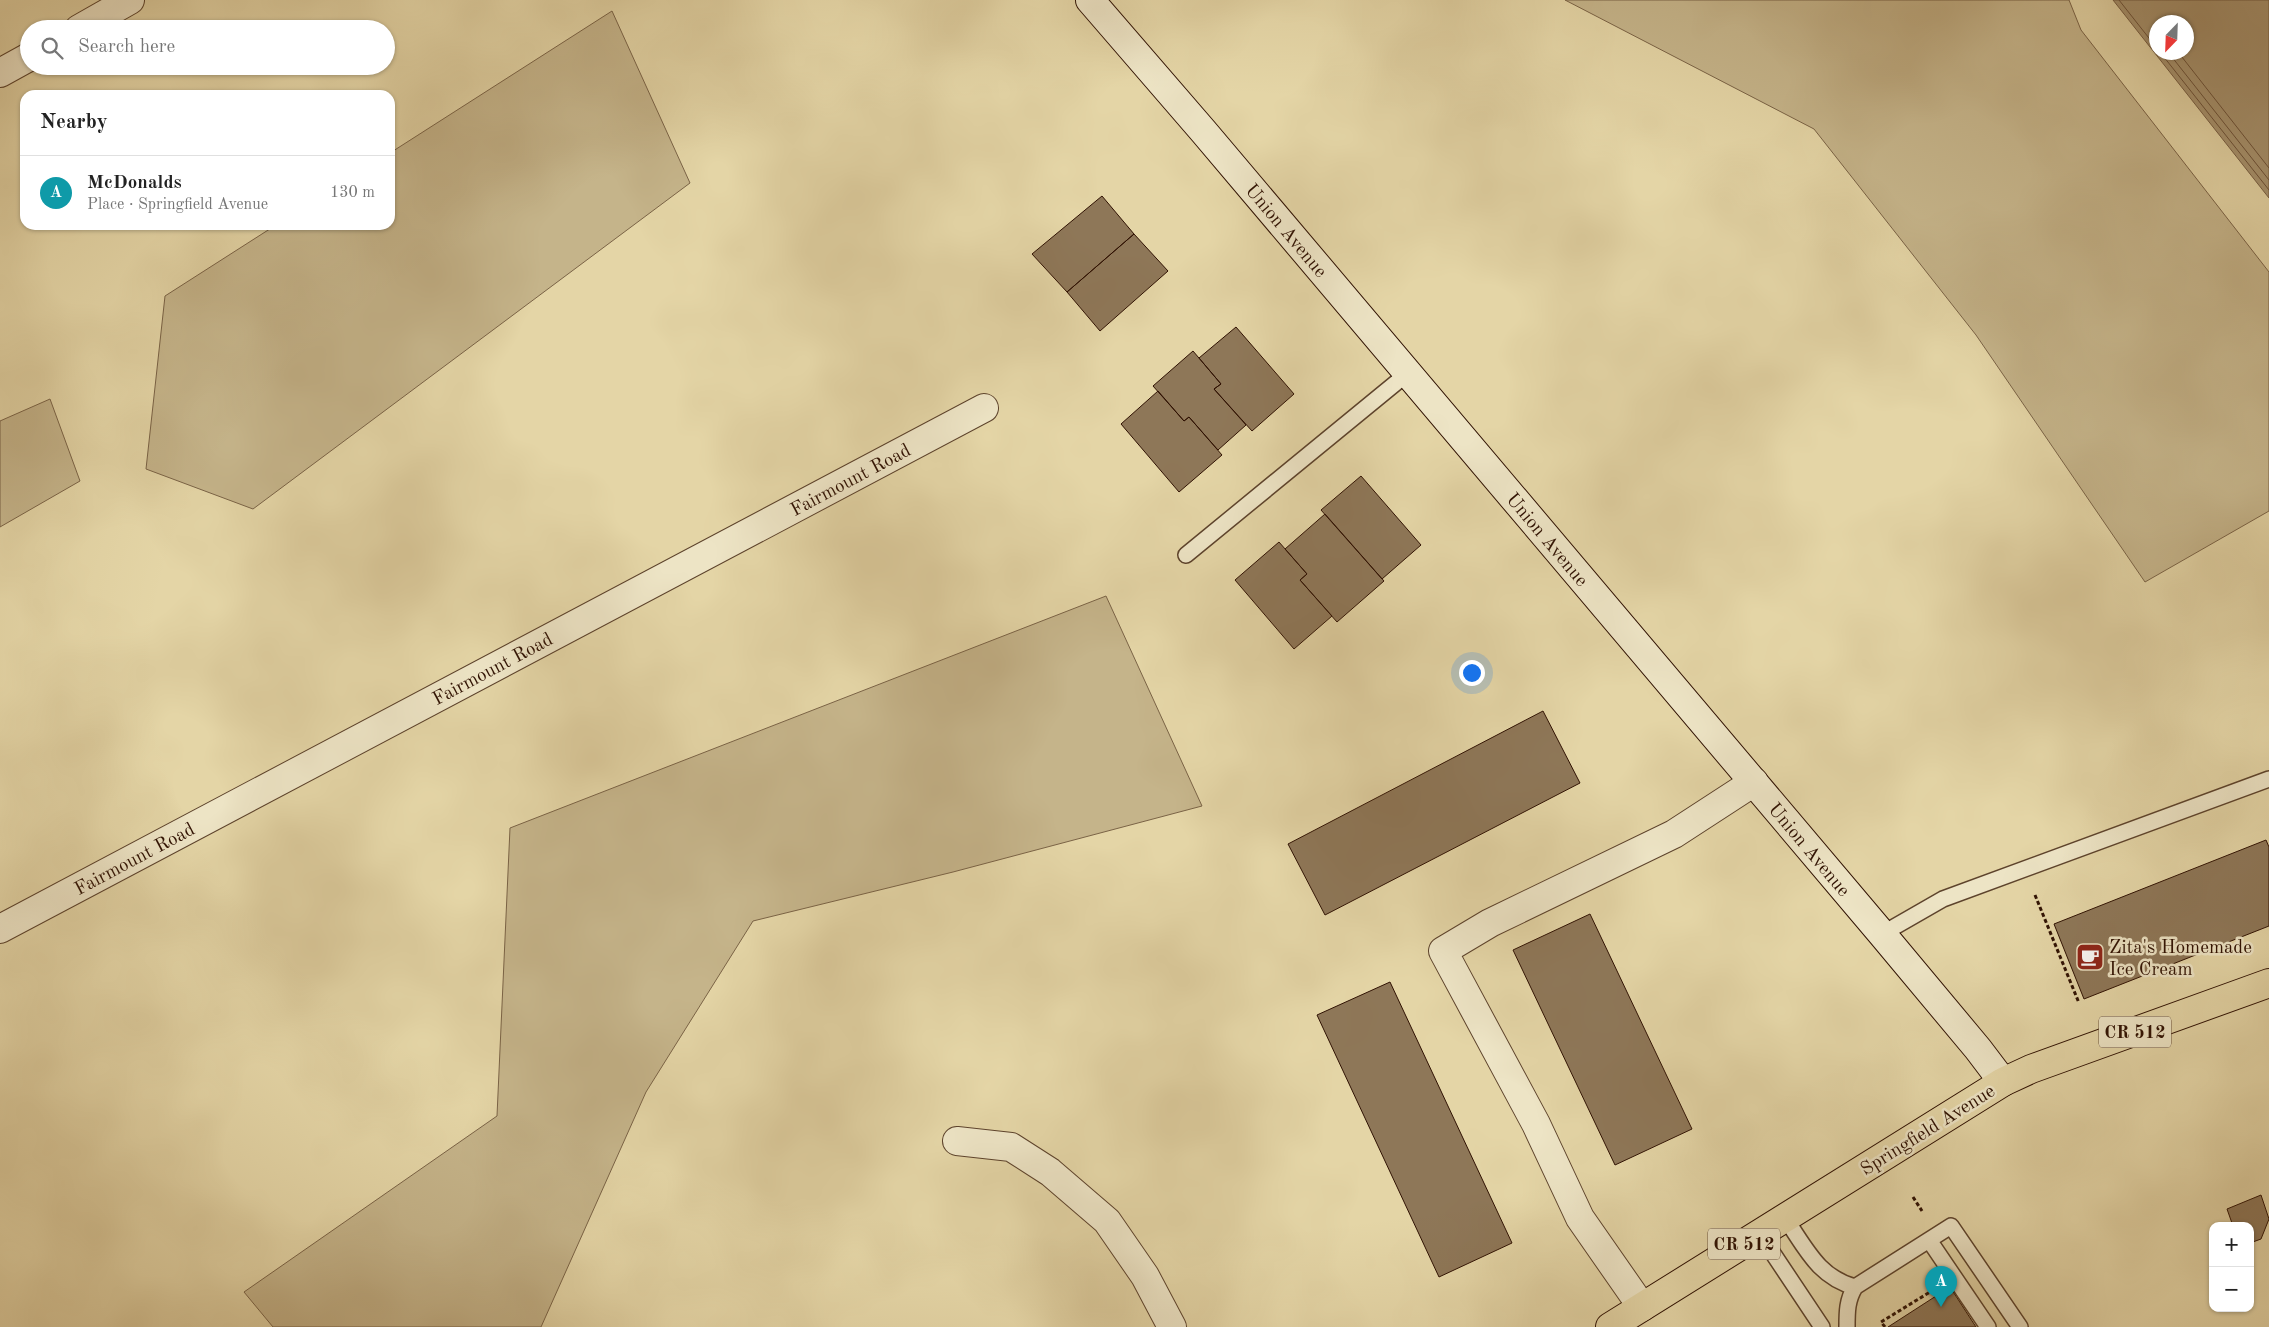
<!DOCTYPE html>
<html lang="en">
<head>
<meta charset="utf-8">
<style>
	:root { --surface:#fff; --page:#f6f6f6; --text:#222; --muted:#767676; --line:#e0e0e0; --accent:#8f2418 }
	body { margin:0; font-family:"Old Standard TT",serif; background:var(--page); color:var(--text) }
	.controls { position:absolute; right:15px; bottom:15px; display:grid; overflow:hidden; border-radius:10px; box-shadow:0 1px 4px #0004 }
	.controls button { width:45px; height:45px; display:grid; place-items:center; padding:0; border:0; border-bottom:1px solid var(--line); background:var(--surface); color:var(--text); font:25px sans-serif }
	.compass { position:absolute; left:2149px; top:15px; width:45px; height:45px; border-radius:50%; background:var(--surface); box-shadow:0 1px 4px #0004; rotate:203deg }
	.you { position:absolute; left:1471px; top:672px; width:18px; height:18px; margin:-12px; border:4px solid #fff; border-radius:50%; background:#1a73e8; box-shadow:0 0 0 8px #1a73e833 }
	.badge { display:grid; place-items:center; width:32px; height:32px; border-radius:50%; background:var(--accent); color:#fff; font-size:16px; font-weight:700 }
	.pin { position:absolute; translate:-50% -41px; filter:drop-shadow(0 1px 2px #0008) }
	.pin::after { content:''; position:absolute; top:26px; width:18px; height:15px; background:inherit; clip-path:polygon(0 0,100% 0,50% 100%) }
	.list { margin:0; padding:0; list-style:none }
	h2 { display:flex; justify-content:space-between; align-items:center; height:65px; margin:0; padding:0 20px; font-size:21px }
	h2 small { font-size:16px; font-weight:400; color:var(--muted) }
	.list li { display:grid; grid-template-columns:32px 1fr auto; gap:15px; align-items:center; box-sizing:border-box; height:75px; padding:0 20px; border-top:1px solid var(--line) }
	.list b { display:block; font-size:19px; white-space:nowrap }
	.list p { margin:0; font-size:16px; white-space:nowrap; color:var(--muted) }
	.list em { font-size:16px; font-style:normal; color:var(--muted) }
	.icon { flex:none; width:28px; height:28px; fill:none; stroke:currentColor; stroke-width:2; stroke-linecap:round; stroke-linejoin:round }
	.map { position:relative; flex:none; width:2269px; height:1327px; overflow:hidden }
	.search { position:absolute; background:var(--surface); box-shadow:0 1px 4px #0004; left:20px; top:20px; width:375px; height:55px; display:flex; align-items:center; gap:12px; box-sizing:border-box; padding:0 18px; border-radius:28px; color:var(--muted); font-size:19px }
	.panel { position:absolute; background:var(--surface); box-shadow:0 1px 4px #0004; left:20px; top:90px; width:375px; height:140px; border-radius:15px }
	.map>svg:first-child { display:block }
	.green { fill:#c5b48a; stroke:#7a6346 }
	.water { fill:#a7936f; stroke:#775f44; fill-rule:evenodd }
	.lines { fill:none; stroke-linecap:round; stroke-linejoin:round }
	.shore { stroke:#6c5239; stroke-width:1 }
	.building { fill:#8e7758; stroke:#301203 }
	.lane-casing { stroke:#5d432c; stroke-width:18 }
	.street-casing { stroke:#5d432c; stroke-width:30 }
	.secondary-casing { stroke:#301203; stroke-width:30 }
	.primary-casing { stroke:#301203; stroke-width:30 }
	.path { stroke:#301203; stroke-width:3; stroke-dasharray:4 2.5; stroke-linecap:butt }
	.lane { stroke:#ede4c5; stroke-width:15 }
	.street { stroke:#ede4c5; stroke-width:28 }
	.secondary { stroke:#ede4c5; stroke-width:28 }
	.primary { stroke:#e4d5a6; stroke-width:28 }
	.labels { text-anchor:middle; stroke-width:5; stroke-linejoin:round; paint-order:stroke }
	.shield { fill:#ede4c5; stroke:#69513d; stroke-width:1 }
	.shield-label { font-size:18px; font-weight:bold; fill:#301203 }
	.street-label { font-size:19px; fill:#301203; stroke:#ede4c5 }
	.poi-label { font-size:19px; fill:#301203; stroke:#ede4c5; text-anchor:start }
</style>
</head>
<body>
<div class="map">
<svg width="2269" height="1327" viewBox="0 0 2269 1327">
	<rect width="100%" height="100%" fill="#e4d5a6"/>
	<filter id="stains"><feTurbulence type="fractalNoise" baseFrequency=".004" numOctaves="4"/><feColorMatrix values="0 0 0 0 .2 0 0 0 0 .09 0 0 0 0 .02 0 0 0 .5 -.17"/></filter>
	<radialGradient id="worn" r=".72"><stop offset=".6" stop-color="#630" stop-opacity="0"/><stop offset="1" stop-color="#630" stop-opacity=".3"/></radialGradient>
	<path class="green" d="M1565 0H2069L2081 30 2269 272V511L2145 582 1976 335 1814 129Z
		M612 11 690 183 253 509 146 469 165 296 276 225H390V153Z
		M50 399 80 481 0 527V421Z
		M1106 596 1202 806 953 872 753 921 646 1092 541 1327H273L244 1292 497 1116 510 828Z"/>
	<path class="water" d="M2113 0H2269V198ZM2156 22H2186V52H2156Z"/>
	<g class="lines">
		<path class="shore" d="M2119 0 2156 47
			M2160 52 2269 190
			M2168 52 2269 180
			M2178 52 2269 168"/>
	</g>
	<path class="building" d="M1102 196 1134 234 1067 292 1032 254Z
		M1134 234 1168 271 1100 331 1067 292Z
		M1236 327 1294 394 1252 431 1214 389 1221 384 1199 358Z
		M1193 351 1221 384 1214 389 1246 425 1218 450 1189 417 1184 421 1153 386Z
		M1158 391 1184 421 1189 417 1222 455 1179 492 1121 424Z
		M1361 476 1421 545 1382 579 1321 510Z
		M1325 514 1384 581 1337 622 1300 580 1307 574 1285 549Z
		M1279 542 1307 574 1300 580 1332 616 1294 649 1235 580Z
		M1543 711 1580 783 1325 915 1288 844Z
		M2266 840 2269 847V926L2084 999 2054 924Z
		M1590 914 1692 1129 1615 1165 1513 950Z
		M1390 982 1512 1243 1439 1277 1317 1015Z
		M2261 1195 2269 1219 2261 1239 2250 1243V1226H2233L2227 1209Z
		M1950 1287 1976 1327H1888Z"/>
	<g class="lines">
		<defs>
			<path id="lane" d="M1186 555 1408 373
				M1882 934 1943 899 2269 779
				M1785 1218C1806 1248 1818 1277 1855 1287
				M1760 1234 1822 1327
				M1929 1240 1988 1327
				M1847 1327C1847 1312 1847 1300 1855 1287L1951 1226 2020 1327"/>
			<path id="street" d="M79 29 130 0
				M0 73 29 57
				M0 929 984 408
				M957 1141 1011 1147 1050 1172 1107 1221 1145 1276 1172 1327
				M1642 1307 1580 1218 1536 1124 1443 951 1490 923 1674 834 1754 782"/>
			<path id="secondary" d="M1090 0 1204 132 1882 934 1978 1049 2003 1082"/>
			<path id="primary" d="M1610 1327 2003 1082 2031 1069 2269 983"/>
		</defs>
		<use href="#lane" class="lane-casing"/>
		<use href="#street" class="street-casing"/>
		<use href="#secondary" class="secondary-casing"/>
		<use href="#primary" class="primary-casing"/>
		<path class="path" d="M2035 895 2079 1003
			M1913 1197 1922 1211
			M1885 1327 1881 1322 1930 1292"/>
		<use href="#lane" class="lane"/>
		<use href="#street" class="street"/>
		<use href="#secondary" class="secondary"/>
		<use href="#primary" class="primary"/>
	</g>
	<defs>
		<symbol id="cafe-square" viewBox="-11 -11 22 22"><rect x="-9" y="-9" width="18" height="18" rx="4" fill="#8f2418" stroke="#ede4c5"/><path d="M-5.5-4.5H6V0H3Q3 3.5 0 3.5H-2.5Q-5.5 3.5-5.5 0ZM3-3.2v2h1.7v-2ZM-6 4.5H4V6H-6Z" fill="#fff"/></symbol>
	</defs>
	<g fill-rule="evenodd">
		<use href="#cafe-square" x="2074" y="941" width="32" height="32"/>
	</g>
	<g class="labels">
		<g class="shield">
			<rect x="2099" y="1016.5" width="72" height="31" rx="4"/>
			<rect x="1708" y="1228.5" width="72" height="31" rx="4"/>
		</g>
		<g class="shield-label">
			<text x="2135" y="1038">CR 512</text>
			<text x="1744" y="1250">CR 512</text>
		</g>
		<g class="street-label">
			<text transform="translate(1287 230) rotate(50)" y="7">Union Avenue</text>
			<text transform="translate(850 479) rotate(-28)" y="7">Fairmount Road</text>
			<text transform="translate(1548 539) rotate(50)" y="7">Union Avenue</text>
			<text transform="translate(492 668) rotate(-28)" y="7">Fairmount Road</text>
			<text transform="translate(1810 849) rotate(50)" y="7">Union Avenue</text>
			<text transform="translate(134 858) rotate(-28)" y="7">Fairmount Road</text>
			<text transform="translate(1927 1129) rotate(-32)" y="7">Springfield Avenue</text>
		</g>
		<g class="poi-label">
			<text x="2109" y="953">Zita's Homemade<tspan x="2109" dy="22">Ice Cream</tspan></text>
		</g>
	</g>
	<rect width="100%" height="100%" filter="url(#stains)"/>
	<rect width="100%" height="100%" fill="url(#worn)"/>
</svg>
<div class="controls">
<button>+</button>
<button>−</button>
</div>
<svg class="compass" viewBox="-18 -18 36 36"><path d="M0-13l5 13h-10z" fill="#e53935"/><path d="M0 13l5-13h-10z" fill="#767676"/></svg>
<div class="you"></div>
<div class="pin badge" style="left:1941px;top:1307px;background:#0f9aa8">A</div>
<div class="search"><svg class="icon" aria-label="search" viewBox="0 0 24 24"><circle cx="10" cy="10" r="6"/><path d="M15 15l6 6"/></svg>Search here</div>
<section class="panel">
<h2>Nearby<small></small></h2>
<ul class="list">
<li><span class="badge" style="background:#0f9aa8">A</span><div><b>McDonalds</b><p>Place · Springfield Avenue</p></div><em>130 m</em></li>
</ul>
</section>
</div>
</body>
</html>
